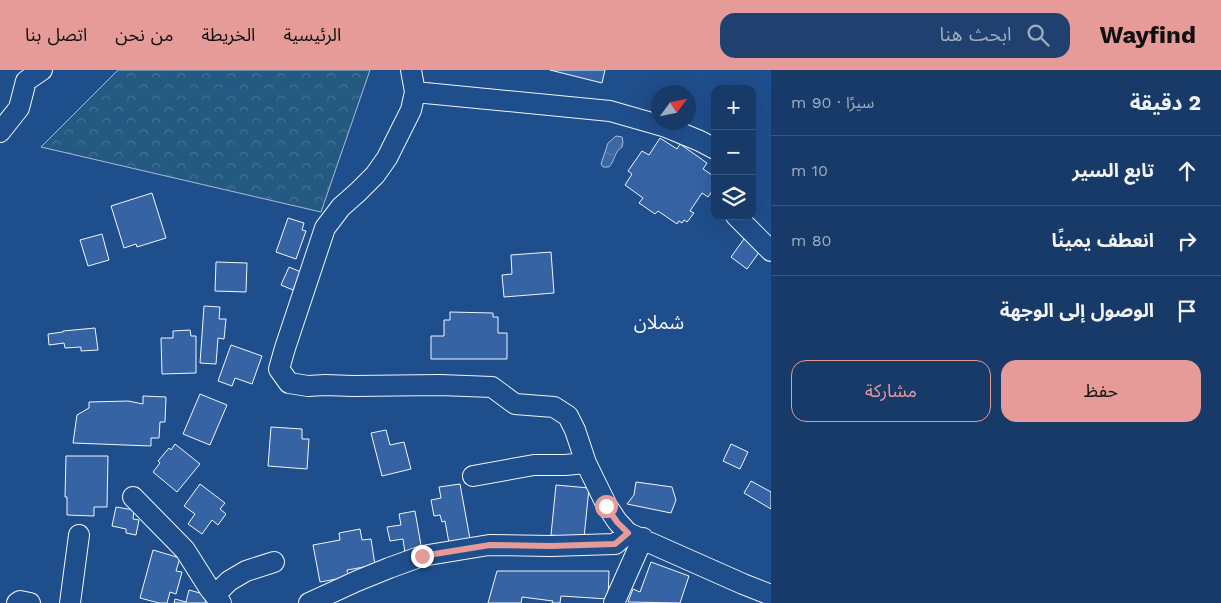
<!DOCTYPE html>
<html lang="ar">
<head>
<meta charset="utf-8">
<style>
	:root { --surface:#173a69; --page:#20416f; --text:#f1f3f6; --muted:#9eadc0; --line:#36547d; --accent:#e69b98 }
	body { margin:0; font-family:"Work Sans","Noto Sans Arabic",sans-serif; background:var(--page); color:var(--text); direction:rtl }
	.controls { position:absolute; right:15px; top:15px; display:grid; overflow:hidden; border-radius:10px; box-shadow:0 5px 20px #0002 }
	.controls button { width:45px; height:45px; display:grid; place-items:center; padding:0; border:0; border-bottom:1px solid var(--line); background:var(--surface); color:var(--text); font:25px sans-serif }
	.compass { position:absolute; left:651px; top:15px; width:45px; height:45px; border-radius:50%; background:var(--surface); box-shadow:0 5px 20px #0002; rotate:57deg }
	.stop { position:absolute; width:15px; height:15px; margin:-11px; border:4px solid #e69b98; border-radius:50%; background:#fff }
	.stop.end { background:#e69b98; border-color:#fff; box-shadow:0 1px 5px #0008 }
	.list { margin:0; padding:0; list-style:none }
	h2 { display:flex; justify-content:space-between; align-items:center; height:65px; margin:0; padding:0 20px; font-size:21px }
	h2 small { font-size:16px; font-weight:400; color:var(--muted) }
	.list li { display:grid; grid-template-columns:32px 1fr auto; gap:15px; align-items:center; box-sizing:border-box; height:70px; padding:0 20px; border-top:1px solid var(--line) }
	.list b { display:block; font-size:19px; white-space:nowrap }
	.list em { font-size:16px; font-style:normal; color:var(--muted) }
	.actions { display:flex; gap:10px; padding:15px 20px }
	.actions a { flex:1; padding:11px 0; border:1px solid var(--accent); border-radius:15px; text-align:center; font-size:18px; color:var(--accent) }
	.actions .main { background:var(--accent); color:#111 }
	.icon { flex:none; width:28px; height:28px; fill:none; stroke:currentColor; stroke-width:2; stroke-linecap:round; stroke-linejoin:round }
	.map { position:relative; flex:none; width:771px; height:533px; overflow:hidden; direction:ltr }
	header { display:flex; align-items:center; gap:30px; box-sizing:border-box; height:70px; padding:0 25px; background:var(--accent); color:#111 }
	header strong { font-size:24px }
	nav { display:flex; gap:28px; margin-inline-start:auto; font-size:18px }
	.search { width:350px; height:45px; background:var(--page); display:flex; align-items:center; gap:12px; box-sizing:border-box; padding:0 18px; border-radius:15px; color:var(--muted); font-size:19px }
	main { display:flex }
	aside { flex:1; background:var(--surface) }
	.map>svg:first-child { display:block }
	.forest { fill:url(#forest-crowns); stroke:#a8bbd7 }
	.water { fill:url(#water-ripples); stroke:#a8bbd7 }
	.building { fill:#3563a3; stroke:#f2f6ff }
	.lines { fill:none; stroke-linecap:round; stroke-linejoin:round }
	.minor-casing { stroke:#f2f6ff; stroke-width:22 }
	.minor { stroke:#1f4e8c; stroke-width:20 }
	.route { stroke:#e69b98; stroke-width:6 }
	.labels { text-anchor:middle; stroke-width:4; stroke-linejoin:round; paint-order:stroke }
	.quarter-label { font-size:19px; fill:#f2f6ff; stroke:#1f4e8c }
</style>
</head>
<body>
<header>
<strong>Wayfind</strong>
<div class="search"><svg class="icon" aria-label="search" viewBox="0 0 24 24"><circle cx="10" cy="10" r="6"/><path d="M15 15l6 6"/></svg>ابحث هنا</div>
<nav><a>الرئيسية</a><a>الخريطة</a><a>من نحن</a><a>اتصل بنا</a></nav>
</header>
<main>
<aside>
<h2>2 دقيقة<small>سيرًا · 90 m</small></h2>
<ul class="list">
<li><svg class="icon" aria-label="ahead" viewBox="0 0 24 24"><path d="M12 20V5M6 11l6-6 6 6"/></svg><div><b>تابع السير</b></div><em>10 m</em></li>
<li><svg class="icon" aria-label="right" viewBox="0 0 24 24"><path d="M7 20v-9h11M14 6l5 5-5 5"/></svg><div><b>انعطف يمينًا</b></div><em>80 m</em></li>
<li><svg class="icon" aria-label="arrive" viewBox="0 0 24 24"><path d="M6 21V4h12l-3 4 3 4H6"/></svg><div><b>الوصول إلى الوجهة</b></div></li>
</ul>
<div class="actions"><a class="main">حفظ</a><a>مشاركة</a></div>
</aside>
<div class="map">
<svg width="771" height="533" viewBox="0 0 771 533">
	<defs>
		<pattern id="forest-crowns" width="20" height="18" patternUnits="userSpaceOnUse" patternTransform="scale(1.25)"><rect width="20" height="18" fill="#245a82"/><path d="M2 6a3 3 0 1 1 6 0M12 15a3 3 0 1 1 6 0" fill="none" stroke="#447295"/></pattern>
		<pattern id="water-ripples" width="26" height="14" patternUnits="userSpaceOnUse" patternTransform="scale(1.25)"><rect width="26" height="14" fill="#3b69a3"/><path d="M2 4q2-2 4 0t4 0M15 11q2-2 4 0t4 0" fill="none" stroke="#587fb1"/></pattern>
	</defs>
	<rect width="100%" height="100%" fill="#1f4e8c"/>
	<path class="forest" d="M118 0H370L321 142 41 77Z"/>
	<path class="water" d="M616 66 622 67 623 72 622 77C614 82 615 91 609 97H603L601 94 608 73Z"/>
	<path class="building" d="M550 0H605L602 13Z
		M660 68 677 79 680 74 707 93 703 99 715 107 711 114 715 117 708 127 702 123 690 141 694 143 687 152 684 150 682 153 679 151 677 154 658 141 655 144 639 133 643 128 625 115 632 104 628 101 642 81 649 85Z
		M152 123 166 168 137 177 136 174 124 178 111 136Z
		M288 148 304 153 302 160 306 161 296 189 276 182Z
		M102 164 109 190 88 196 80 170Z
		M744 169 760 181 747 199 731 187Z
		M551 182 554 223 504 227 502 205 512 204 511 185Z
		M216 192 247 193 246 222 215 221Z
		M289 197 301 202 293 220 281 215Z
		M204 236 220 237 219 249H226L224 269 218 268 216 294 200 293Z
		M450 242 493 243V247H498V263H507V289H431V266H444V250H450Z
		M95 258 98 280 81 281V277L65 278 64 273 49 275 48 264 63 262V261Z
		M190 260 191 266H196V303L162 304 161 268H173V261Z
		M231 275 262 286 252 314 235 308 232 316 218 311Z
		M200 324 227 335 210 375 183 364Z
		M143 326 166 327 165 352H160L159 368H151V376L73 373 77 345 89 338V332L128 331 143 334Z
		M271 357 302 359V369H309L307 399 268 396Z
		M386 360 390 375 404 372 411 399 382 406 371 363Z
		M175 374 200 394 177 422 153 402 160 393 158 391 169 378 171 380Z
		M731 374 748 382 740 399 723 391Z
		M66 386H108L107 437H94V446L67 445V427H65Z
		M751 411 771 422V439L744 423Z
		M636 412 672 417 676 430 671 443 627 434 634 425Z
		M200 414 225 433 220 439 226 444 218 455 212 450 202 464 188 454 195 444 184 436Z
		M460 414 470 469 449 473 445 451 442 452 440 445 434 446 431 430 441 428 439 417Z
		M556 415 589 418 584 468 551 465Z
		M116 437 134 440 133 449 139 450 136 465 126 463V459L112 456Z
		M415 441 422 481 405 483 403 469 390 471 387 457 401 455 399 444Z
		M360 459 362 470 371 469 375 495 347 500 348 507 320 512 313 475 340 470 339 463Z
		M153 480 180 488 176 501 182 502 176 524 170 522 167 533H159L140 528Z
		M651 492 689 506 680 533 628 532 633 519 640 522Z
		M497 501H609L608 529 561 526 560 533H552L553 531 522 527 521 533H488Z
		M189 520 207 525 205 533H174L175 529 186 532Z"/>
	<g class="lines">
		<defs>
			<path id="minor" d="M411 0 415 22 411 40 387 88 375 105 358 122 341 137 325 158 285 278 279 299 289 313 308 316 325 315 353 316 440 315 492 317 515 334 554 337 568 346 575 360 586 393 607 436 617 451 628 463 743 514 771 525
				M415 22 610 41 666 57 700 71 715 79
				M0 62 19 38 26 11 42 0
				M736 146 771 181
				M473 406 534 395H565L586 393
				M133 427 185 480 209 518 221 533
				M215 525 229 511 246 501 274 492
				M17 533 20 531 30 533
				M70 533 79 465
				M309 533 357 511 389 498 422 486 489 475 551 476 615 474 628 463
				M614 533 643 468"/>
		</defs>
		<use href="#minor" class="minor-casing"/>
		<use href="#minor" class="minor"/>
	</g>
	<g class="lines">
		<path class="route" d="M422 486 490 475 551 476 615 474 628 463 617 452 606 436"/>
	</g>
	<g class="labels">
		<g class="quarter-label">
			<text x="659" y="259">شملان</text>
		</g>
	</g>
</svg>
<div class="controls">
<button>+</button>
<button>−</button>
<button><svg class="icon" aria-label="layers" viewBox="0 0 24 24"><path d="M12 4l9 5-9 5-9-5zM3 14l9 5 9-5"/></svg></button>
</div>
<svg class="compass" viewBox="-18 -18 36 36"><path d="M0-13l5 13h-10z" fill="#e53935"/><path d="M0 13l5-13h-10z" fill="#9eadc0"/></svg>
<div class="stop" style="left:606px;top:436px"></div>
<div class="stop end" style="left:422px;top:486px"></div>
</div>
</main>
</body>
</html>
